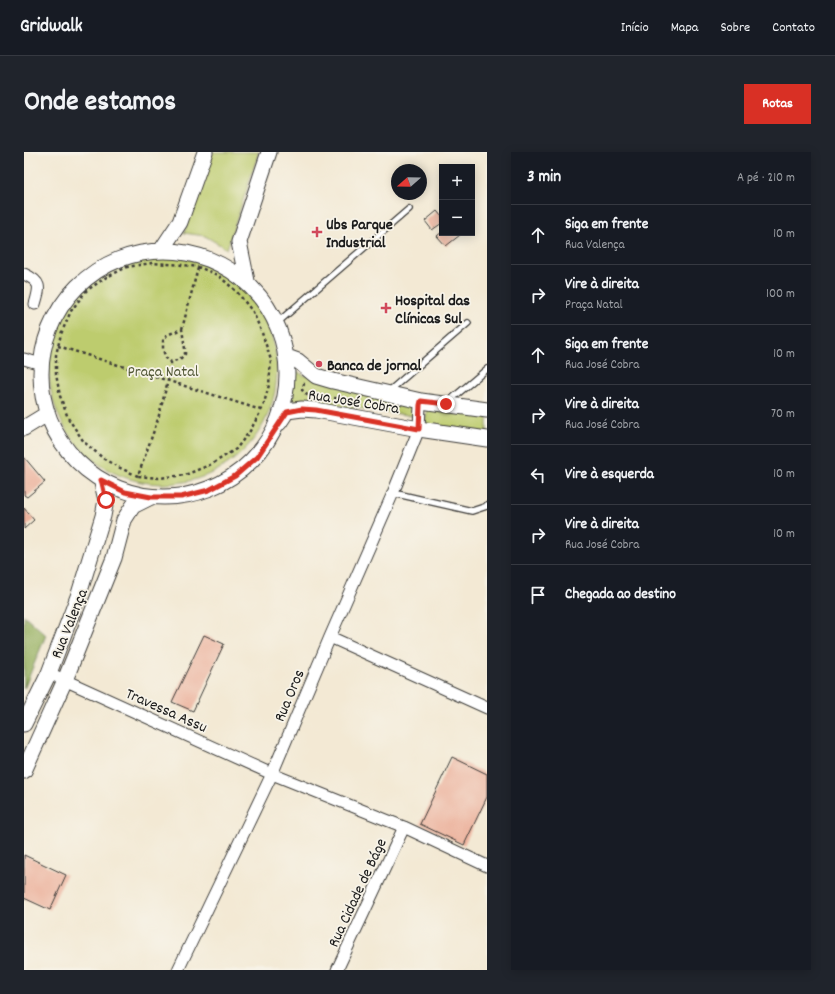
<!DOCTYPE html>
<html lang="pt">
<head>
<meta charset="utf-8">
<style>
	:root { --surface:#171b24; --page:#20242c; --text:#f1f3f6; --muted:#9ea1a6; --line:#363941; --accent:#d93025 }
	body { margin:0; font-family:Dekko,sans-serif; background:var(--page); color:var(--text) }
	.controls { position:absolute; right:12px; top:12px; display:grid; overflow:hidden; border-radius:0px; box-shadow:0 2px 10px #0003 }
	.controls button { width:36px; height:36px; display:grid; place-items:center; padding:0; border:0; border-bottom:1px solid var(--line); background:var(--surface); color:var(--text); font:20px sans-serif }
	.compass { position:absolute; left:367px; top:12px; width:36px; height:36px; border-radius:50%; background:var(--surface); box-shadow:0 2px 10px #0003; rotate:250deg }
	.stop { position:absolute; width:12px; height:12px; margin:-9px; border:3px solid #d93025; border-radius:50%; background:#fff }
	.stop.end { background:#d93025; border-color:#fff; box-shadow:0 1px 4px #0008 }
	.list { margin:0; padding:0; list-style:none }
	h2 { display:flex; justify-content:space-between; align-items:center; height:52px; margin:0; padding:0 16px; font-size:17px }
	h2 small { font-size:13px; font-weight:400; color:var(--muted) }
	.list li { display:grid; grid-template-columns:26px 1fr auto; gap:12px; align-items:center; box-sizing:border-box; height:60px; padding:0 16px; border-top:1px solid var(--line) }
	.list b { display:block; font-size:15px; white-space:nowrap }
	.list p { margin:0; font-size:13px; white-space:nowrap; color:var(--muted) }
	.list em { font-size:13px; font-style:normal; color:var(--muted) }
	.icon { flex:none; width:22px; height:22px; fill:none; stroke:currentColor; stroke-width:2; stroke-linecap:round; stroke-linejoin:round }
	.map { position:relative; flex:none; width:463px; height:818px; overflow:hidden; border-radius:0px }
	header { display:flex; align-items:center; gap:24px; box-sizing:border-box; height:56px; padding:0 20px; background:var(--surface); border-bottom:1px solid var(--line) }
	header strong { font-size:19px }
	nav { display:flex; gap:22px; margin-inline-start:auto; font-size:14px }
	.intro { display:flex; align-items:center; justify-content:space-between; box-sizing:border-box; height:96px; padding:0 24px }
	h1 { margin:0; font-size:28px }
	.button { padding:10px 18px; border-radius:0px; background:var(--accent); color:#fff; font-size:14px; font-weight:700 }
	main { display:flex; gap:24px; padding:0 24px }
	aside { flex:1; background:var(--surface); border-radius:0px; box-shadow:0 2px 10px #0003 }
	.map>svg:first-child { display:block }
	.green { fill:#bdcc6e; stroke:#6c7445 }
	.forest { fill:#96b061; stroke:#59663e }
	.building { fill:#ecb29d }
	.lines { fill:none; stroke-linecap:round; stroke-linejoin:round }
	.lane-casing { stroke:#3c3b38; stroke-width:8 }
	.street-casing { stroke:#3c3b38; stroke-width:13 }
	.secondary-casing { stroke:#3c3b38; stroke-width:17 }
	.path { stroke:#3c3b38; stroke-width:2.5; stroke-dasharray:3 3; stroke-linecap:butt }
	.lane { stroke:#fff; stroke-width:5.5 }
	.street { stroke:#fff; stroke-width:11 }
	.secondary { stroke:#fff; stroke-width:15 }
	.route { stroke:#d93025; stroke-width:5 }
	.poi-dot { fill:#d1495b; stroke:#f7f3e8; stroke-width:1.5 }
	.labels { text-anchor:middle; stroke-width:3.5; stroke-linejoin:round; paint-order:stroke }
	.poi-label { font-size:16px; font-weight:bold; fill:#1c1c1c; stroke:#f7f3e8; text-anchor:start }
	.park-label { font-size:16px; fill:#545a39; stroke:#f7f3e8 }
	.street-label { font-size:16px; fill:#1c1c1c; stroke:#f7f3e8 }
</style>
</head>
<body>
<header>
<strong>Gridwalk</strong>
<nav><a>Início</a><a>Mapa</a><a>Sobre</a><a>Contato</a></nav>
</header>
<div class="intro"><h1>Onde estamos</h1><a class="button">Rotas</a></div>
<main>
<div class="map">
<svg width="463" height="818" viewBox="0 0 463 818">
	<rect width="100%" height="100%" fill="#f7f3e8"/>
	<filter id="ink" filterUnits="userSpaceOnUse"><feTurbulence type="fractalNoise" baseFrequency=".025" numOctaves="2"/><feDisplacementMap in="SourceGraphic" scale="8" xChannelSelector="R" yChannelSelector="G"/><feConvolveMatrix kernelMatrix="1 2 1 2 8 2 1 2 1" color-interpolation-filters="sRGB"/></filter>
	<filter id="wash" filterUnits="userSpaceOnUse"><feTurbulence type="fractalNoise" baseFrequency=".012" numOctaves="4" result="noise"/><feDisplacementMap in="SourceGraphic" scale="16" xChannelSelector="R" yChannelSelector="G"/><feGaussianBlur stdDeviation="0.9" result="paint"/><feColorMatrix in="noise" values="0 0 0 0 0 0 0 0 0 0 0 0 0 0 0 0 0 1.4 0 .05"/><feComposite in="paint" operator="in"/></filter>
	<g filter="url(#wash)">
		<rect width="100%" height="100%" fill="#f3e9d4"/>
		<path class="green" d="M188 0H235L203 97 181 84 160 81Z
			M25 218a114 114 0 1 1 228 0a114 114 0 1 1-228 0Z
			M269 217 279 223 337 238 393 249 390 264 318 254 293 249 276 248 263 250 268 232Z
			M403 254 463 263V282L401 273Z"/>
		<path class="forest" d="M0 463 22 483 0 537Z"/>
		<g id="blocks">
			<path class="building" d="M413 59 418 65V71L408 78 401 69Z
				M418 80V81H435L436 83 422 94 413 84Z
				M0 305 21 330 3 345 0 343Z
				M0 356 10 368 0 377Z
				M180 483 200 492 169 559 148 550Z
				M428 605 463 622V645L440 693 396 672Z
				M0 703 42 723 26 758 0 746Z"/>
		</g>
	</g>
	<g filter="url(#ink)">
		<use href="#blocks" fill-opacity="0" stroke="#3c3b38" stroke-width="1"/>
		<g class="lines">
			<defs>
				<path id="lane" d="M253 171 385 57
					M364 240 444 171
					M424 250 463 217
					M369 341 448 359 463 354V353"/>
				<path id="street" d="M0 122C18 130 16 135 11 152
					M0 207 17 212
					M306 485 463 556
					M25 521 248 622 380 675 463 714
					M154 818 248 622 306 485 369 341 395 277 396 253 397 249
					M313 818 380 675"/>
				<path id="secondary" d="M138 97 156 70 181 0
					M17 222a123 123 0 1 1 246 0a123 123 0 1 1-246 0Z
					M223 129 215 90 245 0
					M263 205 274 209 292 224 309 229 397 249 463 258
					M255 271 263 259 278 257 292 258 395 277 463 287
					M0 276 23 262
					M0 572 25 521 55 442 79 364 82 348 78 331 77 328
					M0 619 41 528 90 406 100 368 109 354 127 345"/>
			</defs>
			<use href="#lane" class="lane-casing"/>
			<use href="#street" class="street-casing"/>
			<use href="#secondary" class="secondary-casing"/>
			<path class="path" d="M158 177 174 116
				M34 194 237 258
				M281 232H280L278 238 283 243H285
				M310 246 320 247
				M114 324 94 315 80 307 60 290 44 266 36 244 32 222V203L37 182 47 159 62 139 81 126 103 115 128 111 160 113 174 115 184 119 195 124 213 140 229 160 238 181 247 208 245 233 239 255 226 279 212 297 188 312 161 323 135 326 114 324 134 267 147 217V210L156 207 161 202V197L158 177 143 183 139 189V198L142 206 147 210"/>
			<use href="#lane" class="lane"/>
			<use href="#street" class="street"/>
			<use href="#secondary" class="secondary"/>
		</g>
	</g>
	<g class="lines" filter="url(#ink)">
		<path class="route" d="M82 348 78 331 77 328 101 340 127 345H157L185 338 211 324 233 305 263 260 278 257 292 258 395 277 396 253 397 249 422 252"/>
	</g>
	<g class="poi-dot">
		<path d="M291 74h4v4h4v4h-4v4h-4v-4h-4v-4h4z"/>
		<path d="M360 150h4v4h4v4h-4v4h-4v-4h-4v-4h4z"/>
		<circle cx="295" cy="212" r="4"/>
	</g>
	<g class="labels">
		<g class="poi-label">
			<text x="302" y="77">Ubs Parque<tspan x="302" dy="18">Industrial</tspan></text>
			<text x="371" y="153">Hospital das<tspan x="371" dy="18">Clínicas Sul</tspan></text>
			<text x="303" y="218">Banca de jornal</text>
		</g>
		<g class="park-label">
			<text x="139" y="224">Praça Natal</text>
		</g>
		<g class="street-label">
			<text transform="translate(330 248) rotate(9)" y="6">Rua José Cobra</text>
			<text transform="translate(44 471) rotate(-68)" y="6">Rua Valença</text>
			<text transform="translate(264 543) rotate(-67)" y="6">Rua Oros</text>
			<text transform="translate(143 557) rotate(24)" y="6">Travessa Assu</text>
			<text transform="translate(332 740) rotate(-65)" y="6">Rua Cidade de Báge</text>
		</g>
	</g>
</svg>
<div class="controls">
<button>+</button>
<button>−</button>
</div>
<svg class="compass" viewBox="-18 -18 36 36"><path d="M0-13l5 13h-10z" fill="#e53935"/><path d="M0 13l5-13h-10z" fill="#9ea1a6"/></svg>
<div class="stop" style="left:82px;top:348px"></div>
<div class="stop end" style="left:422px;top:252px"></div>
</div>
<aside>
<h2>3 min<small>A pé · 210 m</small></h2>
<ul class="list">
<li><svg class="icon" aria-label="ahead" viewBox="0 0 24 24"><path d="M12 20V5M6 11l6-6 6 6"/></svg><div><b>Siga em frente</b><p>Rua Valença</p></div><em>10 m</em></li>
<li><svg class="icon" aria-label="right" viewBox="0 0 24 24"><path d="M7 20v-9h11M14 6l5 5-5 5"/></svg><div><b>Vire à direita</b><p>Praça Natal</p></div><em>100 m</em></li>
<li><svg class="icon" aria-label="ahead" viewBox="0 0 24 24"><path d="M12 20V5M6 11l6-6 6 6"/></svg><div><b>Siga em frente</b><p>Rua José Cobra</p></div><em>10 m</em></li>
<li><svg class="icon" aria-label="right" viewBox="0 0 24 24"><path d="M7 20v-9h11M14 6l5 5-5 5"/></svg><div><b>Vire à direita</b><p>Rua José Cobra</p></div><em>70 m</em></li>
<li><svg class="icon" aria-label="left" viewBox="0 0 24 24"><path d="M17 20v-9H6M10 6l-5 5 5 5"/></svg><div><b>Vire à esquerda</b></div><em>10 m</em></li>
<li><svg class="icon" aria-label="right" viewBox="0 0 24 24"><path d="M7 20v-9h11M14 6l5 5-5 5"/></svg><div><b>Vire à direita</b><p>Rua José Cobra</p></div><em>10 m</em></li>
<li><svg class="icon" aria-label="arrive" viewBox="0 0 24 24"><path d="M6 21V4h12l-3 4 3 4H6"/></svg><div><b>Chegada ao destino</b></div></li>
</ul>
</aside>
</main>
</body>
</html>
